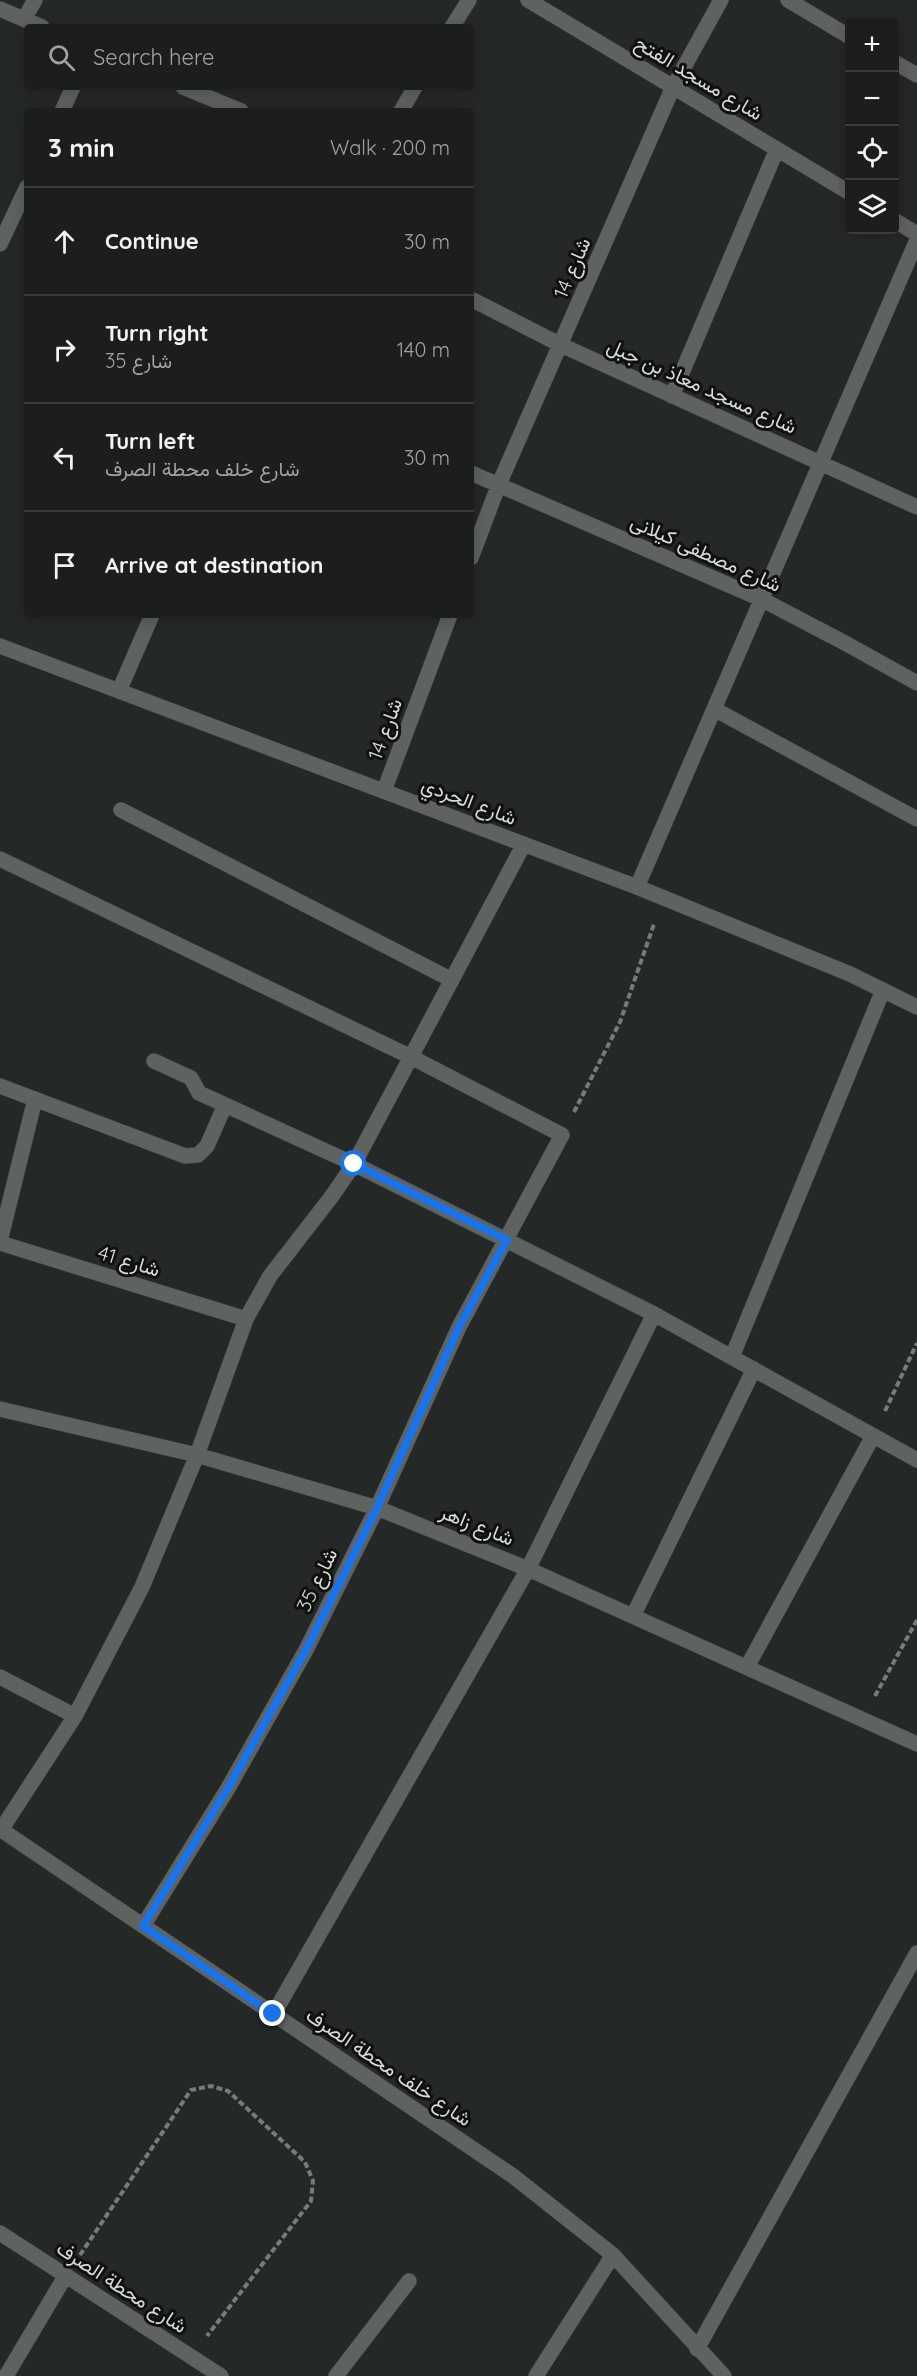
<!DOCTYPE html>
<html lang="en">
<head>
<meta charset="utf-8">
<style>
	:root { --surface:#1b1e1c; --page:#282b29; --text:#f1f3f6; --muted:#a0a2a3; --line:#393c3b }
	body { margin:0; font-family:Quicksand,Vazirmatn,sans-serif; background:var(--page); color:var(--text) }
	.controls { position:absolute; right:18px; top:18px; display:grid; overflow:hidden; border-radius:6px; box-shadow:0 3px 15px #0003 }
	.controls button { width:54px; height:54px; display:grid; place-items:center; padding:0; border:0; border-bottom:2px solid var(--line); background:var(--surface); color:var(--text); font:30px sans-serif }
	.stop { position:absolute; width:18px; height:18px; margin:-14px; border:4px solid #1a73e8; border-radius:50%; background:#fff }
	.stop.end { background:#1a73e8; border-color:#fff; box-shadow:0 2px 6px #0008 }
	.list { margin:0; padding:0; list-style:none }
	h2 { display:flex; justify-content:space-between; align-items:center; height:78px; margin:0; padding:0 24px; font-size:26px }
	h2 small { font-size:20px; font-weight:400; color:var(--muted) }
	.list li { display:grid; grid-template-columns:39px 1fr auto; gap:18px; align-items:center; box-sizing:border-box; height:108px; padding:0 24px; border-top:2px solid var(--line) }
	.list b { display:block; font-size:22px; white-space:nowrap }
	.list p { margin:0; font-size:20px; white-space:nowrap; color:var(--muted) }
	.list em { font-size:20px; font-style:normal; color:var(--muted) }
	.icon { flex:none; width:33px; height:33px; fill:none; stroke:currentColor; stroke-width:2; stroke-linecap:round; stroke-linejoin:round }
	.map { position:relative; flex:none; width:917px; height:2376px; overflow:hidden }
	.search { position:absolute; background:var(--surface); box-shadow:0 3px 15px #0003; left:24px; top:24px; width:450px; height:66px; display:flex; align-items:center; gap:15px; box-sizing:border-box; padding:0 21px; border-radius:6px; color:var(--muted); font-size:22px }
	.panel { position:absolute; background:var(--surface); box-shadow:0 3px 15px #0003; left:24px; top:108px; width:450px; height:510px; border-radius:6px }
	.map>svg:first-child { display:block }
	.lines { fill:none; stroke-linecap:round; stroke-linejoin:round }
	.street-casing { stroke:#424644; stroke-width:16 }
	.path { stroke:#777b79; stroke-width:4; stroke-dasharray:6 3; stroke-linecap:butt }
	.street { stroke:#5e6360; stroke-width:15 }
	.route { stroke:#1a73e8; stroke-width:8 }
	.labels { text-anchor:middle; stroke-width:6; stroke-linejoin:round; paint-order:stroke }
	.street-label { font-size:20px; fill:#d8dbd9; stroke:#0f110f }
</style>
</head>
<body>
<div class="map">
<svg width="917" height="2376" viewBox="0 0 917 2376">
	<rect width="100%" height="100%" fill="#242826"/>
	<g class="lines">
		<defs>
			<path id="street" d="M528 0 850 193
				M788 0 850 37
				M0 9 42 27
				M24 19 35 0
				M452 27 469 0
				M894 62 917 75
				M183 87 241 111
				M62 111 73 87
				M401 111 415 87
				M894 220 917 234
				M0 244 27 187
				M471 299 561 345 917 507
				M672 396 777 149
				M471 473 761 599 845 643 917 683
				M471 558 499 484 673 87 721 0
				M0 646 637 887 850 974 917 1007
				M119 691 152 615
				M714 709 917 819
				M384 791 450 615
				M121 810 452 980
				M0 859 411 1057 562 1135 459 1327 377 1508 306 1650 227 1790 143 1926
				M637 887 917 240
				M154 1061 191 1078 199 1093 354 1164 654 1314 917 1460
				M0 1086 185 1156 198 1155 207 1146 225 1105
				M0 1241 35 1099
				M0 1243 246 1319
				M732 1357 883 990
				M0 1409 197 1455 377 1508 528 1569 917 1744
				M633 1616 754 1369
				M747 1667 873 1436
				M0 1677 75 1716
				M0 1829 513 2176 613 2255 724 2376
				M1 1830 75 1716 142 1587 197 1455 246 1319 270 1276 332 1196 354 1164 524 844
				M273 2015 528 1569 654 1314
				M0 2233 221 2376
				M697 2349 917 1953
				M6 2376 66 2275
				M336 2376 409 2281
				M536 2376 613 2255"/>
		</defs>
		<use href="#street" class="street-casing"/>
		<path class="path" d="M574 1112 620 1022 654 924
			M885 1411 917 1343
			M875 1696 917 1620
			M80 2255 191 2090 211 2086 228 2091 305 2162 313 2181 311 2201 207 2336"/>
		<use href="#street" class="street"/>
	</g>
	<g class="lines">
		<path class="route" d="M273 2014 143 1926 227 1790 306 1650 377 1508 459 1327 507 1240 354 1164"/>
	</g>
	<g class="labels">
		<g class="street-label">
			<text transform="translate(699 78) rotate(31)" y="7">شارع مسجد الفتح</text>
			<text transform="translate(572 268) rotate(-67)" y="7">شارع 14</text>
			<text transform="translate(702 386) rotate(24)" y="7">شارع مسجد معاذ بن جبل</text>
			<text transform="translate(706 553) rotate(24)" y="7">شارع مصطفى كيلانى</text>
			<text transform="translate(385 729) rotate(-70)" y="7">شارع 14</text>
			<text transform="translate(469 801) rotate(21)" y="7">شارع الحردي</text>
			<text transform="translate(129 1261) rotate(17)" y="7">شارع 41</text>
			<text transform="translate(477 1525) rotate(22)" y="7">شارع زاهر</text>
			<text transform="translate(317 1580) rotate(-64)" y="7">شارع 35</text>
			<text transform="translate(389 2067) rotate(34)" y="7">شارع خلف محطة الصرف</text>
			<text transform="translate(122 2287) rotate(33)" y="7">شارع محطة الصرف</text>
		</g>
	</g>
</svg>
<div class="controls">
<button>+</button>
<button>−</button>
<button><svg class="icon" aria-label="locate" viewBox="0 0 24 24"><circle cx="12" cy="12" r="6"/><path d="M12 2v4M12 18v4M2 12h4M18 12h4"/></svg></button>
<button><svg class="icon" aria-label="layers" viewBox="0 0 24 24"><path d="M12 4l9 5-9 5-9-5zM3 14l9 5 9-5"/></svg></button>
</div>
<div class="stop" style="left:354px;top:1164px"></div>
<div class="stop end" style="left:273px;top:2014px"></div>
<div class="search"><svg class="icon" aria-label="search" viewBox="0 0 24 24"><circle cx="10" cy="10" r="6"/><path d="M15 15l6 6"/></svg>Search here</div>
<section class="panel">
<h2>3 min<small>Walk · 200 m</small></h2>
<ul class="list">
<li><svg class="icon" aria-label="ahead" viewBox="0 0 24 24"><path d="M12 20V5M6 11l6-6 6 6"/></svg><div><b>Continue</b></div><em>30 m</em></li>
<li><svg class="icon" aria-label="right" viewBox="0 0 24 24"><path d="M7 20v-9h11M14 6l5 5-5 5"/></svg><div><b>Turn right</b><p>شارع 35</p></div><em>140 m</em></li>
<li><svg class="icon" aria-label="left" viewBox="0 0 24 24"><path d="M17 20v-9H6M10 6l-5 5 5 5"/></svg><div><b>Turn left</b><p>شارع خلف محطة الصرف</p></div><em>30 m</em></li>
<li><svg class="icon" aria-label="arrive" viewBox="0 0 24 24"><path d="M6 21V4h12l-3 4 3 4H6"/></svg><div><b>Arrive at destination</b></div></li>
</ul>
</section>
</div>
</body>
</html>
